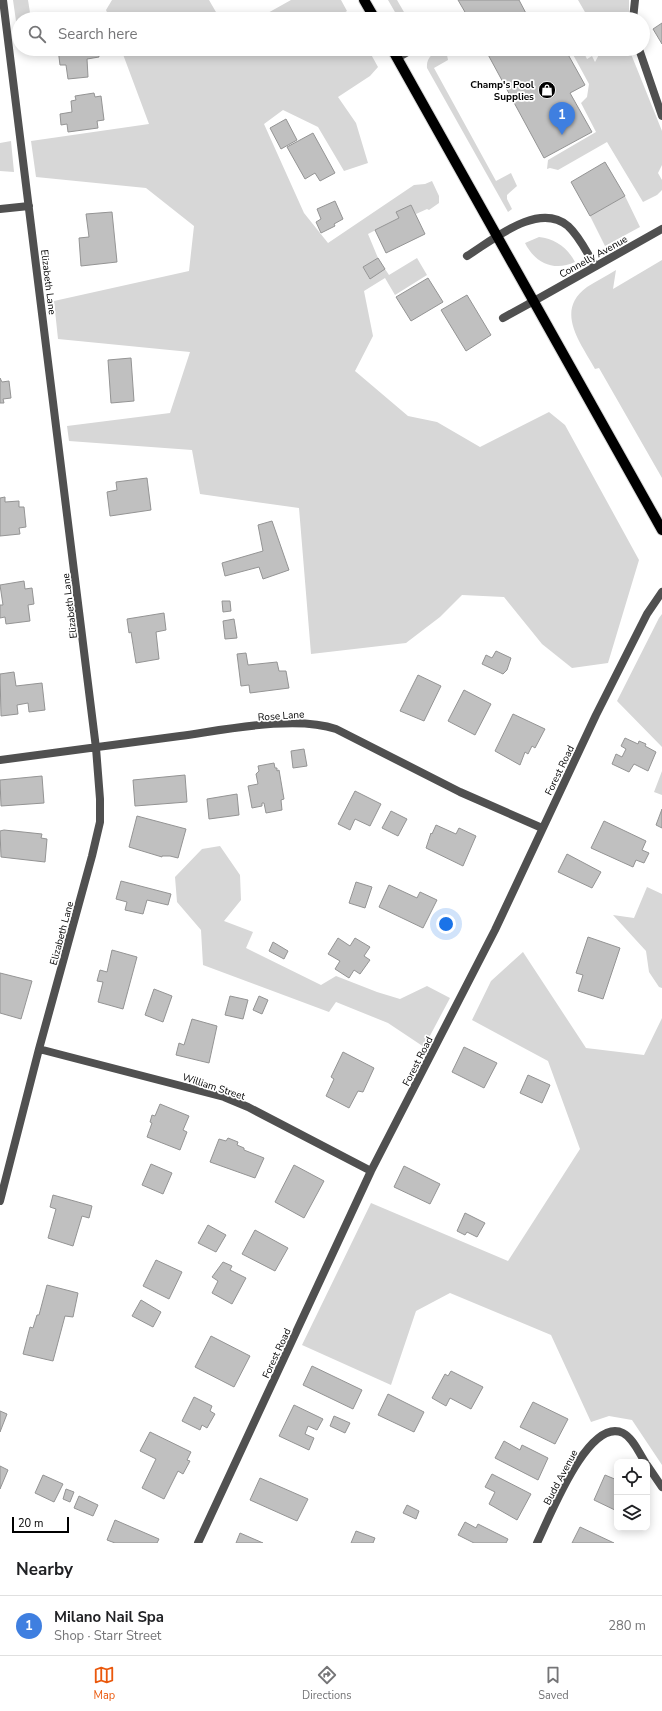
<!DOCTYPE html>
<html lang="en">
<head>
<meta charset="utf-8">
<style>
	:root { --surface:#fff; --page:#f6f6f6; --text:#202124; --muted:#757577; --line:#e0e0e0; --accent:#ea580c }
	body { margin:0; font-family:"Nunito Sans",sans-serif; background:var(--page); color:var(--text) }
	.controls { position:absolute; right:12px; bottom:12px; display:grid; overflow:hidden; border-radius:8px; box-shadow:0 2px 10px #0003 }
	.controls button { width:36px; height:36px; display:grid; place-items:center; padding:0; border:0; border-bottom:1px solid var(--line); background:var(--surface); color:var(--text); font:20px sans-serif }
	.scale { position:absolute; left:12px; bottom:10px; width:57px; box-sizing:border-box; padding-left:4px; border:2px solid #000; border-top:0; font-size:11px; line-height:14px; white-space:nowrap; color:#000; -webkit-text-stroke:3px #fff; paint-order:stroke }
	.you { position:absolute; left:446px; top:924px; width:14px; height:14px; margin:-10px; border:3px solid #fff; border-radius:50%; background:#1a73e8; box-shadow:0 0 0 6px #1a73e833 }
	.badge { display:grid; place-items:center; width:26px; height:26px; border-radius:50%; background:var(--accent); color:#fff; font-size:13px; font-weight:700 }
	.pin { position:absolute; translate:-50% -33px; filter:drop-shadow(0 1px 2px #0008) }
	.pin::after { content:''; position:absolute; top:21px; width:14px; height:12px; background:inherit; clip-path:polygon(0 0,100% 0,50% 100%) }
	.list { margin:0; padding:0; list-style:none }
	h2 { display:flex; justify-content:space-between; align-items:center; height:52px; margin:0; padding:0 16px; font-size:17px }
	h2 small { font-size:13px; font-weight:400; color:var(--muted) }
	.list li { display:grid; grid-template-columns:26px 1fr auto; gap:12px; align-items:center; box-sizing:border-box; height:60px; padding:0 16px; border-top:1px solid var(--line) }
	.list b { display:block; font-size:15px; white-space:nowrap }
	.list p { margin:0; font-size:13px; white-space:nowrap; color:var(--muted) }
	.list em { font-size:13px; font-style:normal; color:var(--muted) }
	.icon { flex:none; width:22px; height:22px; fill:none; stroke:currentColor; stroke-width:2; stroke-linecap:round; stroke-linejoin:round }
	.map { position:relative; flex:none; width:662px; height:1543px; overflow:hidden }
	.search { position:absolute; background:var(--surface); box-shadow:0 2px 10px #0003; left:12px; right:12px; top:12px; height:44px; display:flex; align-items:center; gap:10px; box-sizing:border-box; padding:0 14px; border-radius:22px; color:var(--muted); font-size:15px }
	.sheet { height:112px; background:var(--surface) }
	nav { display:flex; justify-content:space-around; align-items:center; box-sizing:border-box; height:56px; border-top:1px solid var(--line); background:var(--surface); font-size:11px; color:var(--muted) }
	nav a { display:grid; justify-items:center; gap:2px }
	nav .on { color:var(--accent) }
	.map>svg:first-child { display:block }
	.green { fill:#d7d7d7 }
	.building { fill:#c0c0c0; stroke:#949494 }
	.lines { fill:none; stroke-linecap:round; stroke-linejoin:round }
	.primary-casing { stroke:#dbdbdb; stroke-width:12 }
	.service { stroke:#505050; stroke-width:8 }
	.minor { stroke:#505050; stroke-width:8 }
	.primary { stroke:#000; stroke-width:10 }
	.labels { text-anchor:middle; stroke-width:3.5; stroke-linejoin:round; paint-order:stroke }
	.poi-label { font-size:10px; font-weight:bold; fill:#000; stroke:#fff; text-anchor:end }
	.street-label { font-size:10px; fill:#000; stroke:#fff }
</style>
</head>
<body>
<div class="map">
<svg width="662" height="1543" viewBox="0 0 662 1543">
	<rect width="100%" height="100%" fill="#fff"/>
	<path class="green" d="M13 0H28L31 19H19V42Z
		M112 0H209L220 19H110L106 10Z
		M291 0H341L347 11 335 19H257Z
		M388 0H397L408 19H399Z
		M578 0H629V19H589Z
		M121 49H338L339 52 342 49H368L378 67 370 76 338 97 356 123 368 163 344 171 318 127 283 110 264 124 304 213 328 243 414 185 425 184 432 181 439 196V203L429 210 427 209 416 214 411 205 397 212 399 218 368 234 378 258 363 267 369 278 385 269 389 275 417 258 427 275 395 295 385 278 364 291 373 336 355 371 408 416 437 422 480 447 549 412 565 425 639 560 608 663 572 668 542 644 504 597 462 595 440 617 406 643 311 654 299 508 200 494 192 450 69 441 67 426 170 413 190 352 58 339 54 301 189 271 194 226 146 188 36 177 31 141 149 124Z
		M570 49H579L581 53 583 51 587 59 592 56 595 62 602 49H629L662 131V165L658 173 662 180V190L657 195 643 202 607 142 558 170 550 168 547 169 548 160 596 132 581 103 587 97 589 84Z
		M443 51 447 55 448 60 434 68 496 181 511 173 517 186 507 195V199L512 209 508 212 427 68C426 58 433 51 443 51Z
		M11 141 14 172 0 171V143Z
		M625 196 640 227 605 246 590 216Z
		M539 237C555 239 567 247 575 262 554 272 535 263 525 243Z
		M662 260V478L599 368 595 369C581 343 554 311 587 287 596 281 607 276 616 270L613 289Z
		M662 614V747L617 701 659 618Z
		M662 771V795L654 792Z
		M220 846 240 875 241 900 224 921 253 932 246 948 321 985 336 976 377 992 400 999 427 986 450 998 424 1047 388 1023 336 1002 329 1012 203 965 201 930 177 902 175 877 202 849Z
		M647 887 662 894V988L659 987 649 972 646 951 613 915 634 918Z
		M523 952 586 1048 644 1055 662 1018V1465L632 1420 609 1416 591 1422 551 1335 450 1293 416 1311 391 1385 302 1345 371 1203 508 1261 580 1149 548 1061 472 1020 491 981Z"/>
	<path class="building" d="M458 0H519L529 19H469Z
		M662 23V44L653 29Z
		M58 49H98L99 57 87 59 88 77 68 79 66 65H60Z
		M485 49H565L585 85 570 93 592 132 544 158Z
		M94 93 95 97 101 96 104 120 97 121 98 128 68 132 67 124 61 125 60 114 72 112 71 101 76 100 75 96Z
		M286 119 297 140 281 149 270 128Z
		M313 133 335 173 320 181 315 173 305 179 287 147Z
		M605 162 625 196 590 216 571 182Z
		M335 201 343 219 334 224 335 226 321 233 316 222 321 219 317 209Z
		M411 205 425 234 386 253 375 230 399 218 396 212Z
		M112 212 117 262 81 266 79 238 89 237 86 214Z
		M378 258 385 269 370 279 363 267Z
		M428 278 443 302 411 321 396 297Z
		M467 295 491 335 466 351 441 310Z
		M131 358 134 401 111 403 108 360Z
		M0 378 2 382 9 381 11 398 3 399 4 403H0Z
		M147 478 151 510 110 516 107 492 117 490 116 482Z
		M5 497V502L19 501V507H24L26 527 19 528 20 534 0 536V498Z
		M272 521 289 570 263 579 259 567 225 576 222 563 263 551 258 525Z
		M24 581 25 589 32 588 34 604 28 605 30 621 6 624 5 617 0 618V605H3L0 585Z
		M222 601H230L231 611 223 612Z
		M164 613 166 630 156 632 159 659 136 663 131 632 129 633 127 619Z
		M234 619 237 638 225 639 223 621Z
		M496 651 511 658 507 670 503 674 482 664 486 655 492 658Z
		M246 653 248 665 277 662 279 671H286L289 688 250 693 249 685 241 686 237 654Z
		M14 672 16 686 42 683 45 710 29 712 28 703 17 705 18 714 1 716 0 674Z
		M418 675 441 686 424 721 400 711Z
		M464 690 491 704 475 735 448 721Z
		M513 714 545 729 535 748 532 746 528 754 525 752 520 765 495 751Z
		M625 738 638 744 639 741 646 744 645 746 656 752 648 771 634 764 629 772 612 764 616 754 622 757 626 749 621 746Z
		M304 749 307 766 293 768 291 751Z
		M274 763 275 768H277V771L279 770 284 799 281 800 282 810 266 813 264 803H262V806L252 808 248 786 258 784 256 774 259 771 258 766Z
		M185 775 187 802 135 806 133 780Z
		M42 776 44 803 1 806 0 780Z
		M355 791 381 804 370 826 355 819 350 830 338 824Z
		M237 794 239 815 209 819 207 799Z
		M662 809V828L656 825Z
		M391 811 407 819 398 836 382 828Z
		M137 816 186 829 178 858 170 856H162V857L129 847Z
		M604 821 646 841 642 850 649 853 644 863 636 860 633 867 591 848Z
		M436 825 456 834 459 828 476 836 463 866 426 848 431 833 432 834Z
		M4 830 42 834 41 838 47 839 45 862 1 857 0 831Z
		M567 854 601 872 592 888 558 872Z
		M121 881 171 894 168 905 147 900 143 914 125 910 127 902 116 899Z
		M356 882 372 887 365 908 349 903Z
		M389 885 417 898 420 892 437 900 423 928 379 907Z
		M588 937 620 948 603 999 578 991 583 975 576 973Z
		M338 938 350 946 355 938 370 947 364 956 370 960 360 974 354 970 349 978 335 969 340 961 328 954Z
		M273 942 288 951 284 959 269 951Z
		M112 950 137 957 123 1009 98 1002 103 982 97 981 100 970 107 972Z
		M0 973 32 981 21 1019 0 1013Z
		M154 989 172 996 163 1022 145 1015Z
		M230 996 248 1000 243 1019 225 1015Z
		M259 996 268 1000 262 1014 253 1010Z
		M192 1019 217 1026 209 1063 176 1055 179 1043 184 1045Z
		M464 1047 497 1063 484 1088 452 1072Z
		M343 1052 374 1068 363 1092 358 1091 349 1108 326 1096 334 1079 331 1077Z
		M528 1075 550 1085 542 1103 520 1093Z
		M160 1104 189 1116 183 1130 187 1132 180 1150 147 1137 152 1123 150 1122 152 1115 155 1116Z
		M228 1138 238 1142 237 1145 244 1148V1150L264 1158 255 1178 210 1162 219 1139 226 1141Z
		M151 1164 172 1173 163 1194 142 1185Z
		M294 1165 324 1181 304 1218 275 1202Z
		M404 1166 440 1184 430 1204 394 1187Z
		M53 1195 92 1206 89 1218 82 1216 73 1246 48 1238 56 1209 50 1207Z
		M465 1213 485 1223 477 1237 467 1232 465 1235 457 1231Z
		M208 1225 226 1235 216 1252 198 1243Z
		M255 1230 288 1248 275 1271 242 1254Z
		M156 1260 182 1272 169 1299 143 1286Z
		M223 1262 232 1266 230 1270 246 1278 232 1304 212 1293 218 1281 212 1277Z
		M47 1285 78 1293 73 1317 65 1316 53 1361 23 1354 30 1327 33 1328 37 1315H39Z
		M141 1300 161 1312 153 1327 132 1316Z
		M211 1336 250 1356 234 1387 195 1367Z
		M312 1366 362 1390 353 1409 303 1385Z
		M451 1371 483 1387 471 1409 450 1398 446 1406 432 1398 445 1374 448 1376Z
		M388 1394 424 1412 414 1432 378 1415Z
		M194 1397 212 1406 210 1411 215 1414 207 1428 202 1425 200 1430 182 1421Z
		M533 1402 568 1419 555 1444 520 1427Z
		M294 1405 323 1419 317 1430 308 1426 305 1434 314 1438 309 1450 279 1436Z
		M0 1411 7 1414 0 1432Z
		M334 1416 350 1423 345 1433 330 1426Z
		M150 1432 191 1452 187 1460 190 1461 183 1474 178 1471 164 1499 142 1488 156 1459 140 1451Z
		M504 1441 520 1450 522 1445 548 1458 538 1480 495 1458Z
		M0 1466 8 1470 0 1489Z
		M492 1474 531 1494 517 1520 489 1504 495 1492 485 1487Z
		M43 1475 63 1484 54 1502 35 1493Z
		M605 1475 617 1480V1511L594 1500Z
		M260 1478 308 1499 297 1521 250 1500Z
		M66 1489 74 1492 70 1502 63 1499Z
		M79 1496 98 1505 93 1516 74 1508Z
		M407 1505 419 1511 416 1519 403 1513Z
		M115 1520 159 1539 157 1543H115L107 1540Z
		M465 1522 476 1528 478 1524 508 1539 506 1543H474L458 1535Z
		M580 1527 614 1543H572Z
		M356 1531 375 1538 373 1543H351Z
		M240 1533 263 1543H236Z"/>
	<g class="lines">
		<defs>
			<path id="primary" d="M364 0 375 19
				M392 49 662 530"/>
		</defs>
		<use href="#primary" class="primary-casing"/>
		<path class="service" d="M397 58 413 49
			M467 256C493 240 538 201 568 226 580 237 587 253 595 266
			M503 318 534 301"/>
		<path class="minor" d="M633 19 635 0
			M639 49 662 116
			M0 209 29 206
			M534 301 662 229
			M0 760C60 752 120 744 180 736 224 730 295 715 336 729L460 792 542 828
			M39 1049 224 1097 248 1107 371 1171
			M0 1201 39 1049 92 856 100 822V799L96 748 3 0
			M647 1465 662 1487
			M198 1543 371 1171 495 930 596 715 647 614 662 592
			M537 1543C549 1519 588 1416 623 1433 633 1438 639 1453 645 1462"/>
		<use href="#primary" class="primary"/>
	</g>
	<defs>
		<symbol id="shop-disc" viewBox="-11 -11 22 22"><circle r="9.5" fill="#000" stroke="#fff"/><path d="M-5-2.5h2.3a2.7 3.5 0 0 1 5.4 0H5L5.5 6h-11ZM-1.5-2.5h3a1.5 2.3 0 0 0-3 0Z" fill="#fff"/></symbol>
	</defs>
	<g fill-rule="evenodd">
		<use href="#shop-disc" x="537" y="80" width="20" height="20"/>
	</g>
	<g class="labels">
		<g class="poi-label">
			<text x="534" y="88">Champ's Pool<tspan x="534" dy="12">Supplies</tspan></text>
		</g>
		<g class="street-label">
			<text transform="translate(593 256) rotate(-29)" y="4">Connelly Avenue</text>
			<text transform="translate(49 282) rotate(83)" y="4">Elizabeth Lane</text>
			<text transform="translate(69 606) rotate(-97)" y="4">Elizabeth Lane</text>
			<text transform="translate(281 715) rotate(-4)" y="4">Rose Lane</text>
			<text transform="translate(559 770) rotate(-64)" y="4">Forest Road</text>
			<text transform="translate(61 933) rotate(-75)" y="4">Elizabeth Lane</text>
			<text transform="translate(417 1061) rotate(-63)" y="4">Forest Road</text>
			<text transform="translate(214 1086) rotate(18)" y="4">William Street</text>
			<text transform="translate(276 1353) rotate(-65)" y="4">Forest Road</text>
			<text transform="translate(560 1477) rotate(-62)" y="4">Budd Avenue</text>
		</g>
	</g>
</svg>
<div class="controls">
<button><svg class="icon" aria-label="locate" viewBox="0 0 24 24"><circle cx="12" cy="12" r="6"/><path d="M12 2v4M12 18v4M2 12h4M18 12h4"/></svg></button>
<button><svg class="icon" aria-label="layers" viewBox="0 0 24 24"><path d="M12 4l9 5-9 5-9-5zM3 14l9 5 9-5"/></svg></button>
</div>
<div class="scale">20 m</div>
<div class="you"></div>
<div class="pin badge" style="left:562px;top:135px;background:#3f7fe0">1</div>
<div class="search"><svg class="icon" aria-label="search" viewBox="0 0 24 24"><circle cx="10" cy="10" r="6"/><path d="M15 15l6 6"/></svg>Search here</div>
</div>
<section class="sheet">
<h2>Nearby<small></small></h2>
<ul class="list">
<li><span class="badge" style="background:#3f7fe0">1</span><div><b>Milano Nail Spa</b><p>Shop · Starr Street</p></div><em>280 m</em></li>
</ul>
</section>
<nav>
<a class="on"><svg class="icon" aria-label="map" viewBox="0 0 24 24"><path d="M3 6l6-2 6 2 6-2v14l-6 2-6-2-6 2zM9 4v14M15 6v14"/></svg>Map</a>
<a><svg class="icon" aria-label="directions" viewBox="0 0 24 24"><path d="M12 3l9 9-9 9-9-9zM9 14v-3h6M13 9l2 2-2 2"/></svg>Directions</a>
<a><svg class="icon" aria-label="saved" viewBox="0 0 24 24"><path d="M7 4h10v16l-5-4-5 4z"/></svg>Saved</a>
</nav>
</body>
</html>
